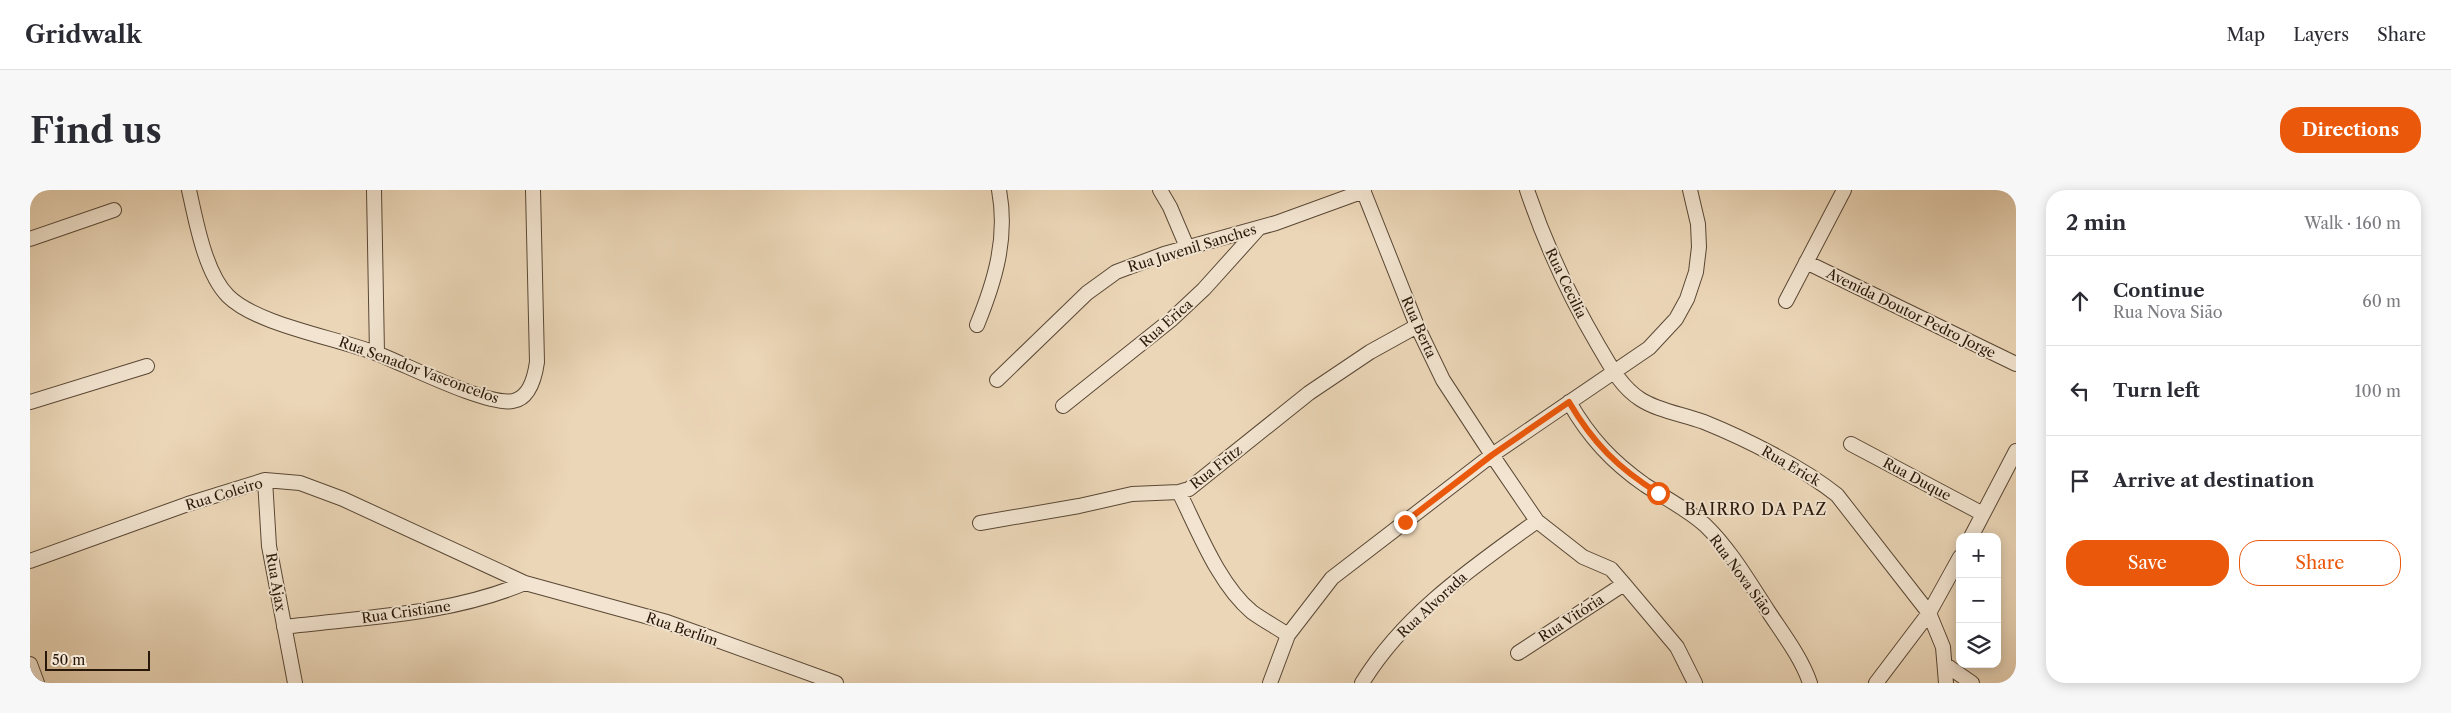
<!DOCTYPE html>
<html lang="en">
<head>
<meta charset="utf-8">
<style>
	:root { --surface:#fff; --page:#f7f7f7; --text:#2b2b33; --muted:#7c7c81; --line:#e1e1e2; --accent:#ea580c }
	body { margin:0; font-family:"Libre Caslon Text",serif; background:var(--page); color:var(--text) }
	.controls { position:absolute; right:15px; bottom:15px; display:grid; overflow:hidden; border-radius:10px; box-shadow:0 2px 12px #0003 }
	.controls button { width:45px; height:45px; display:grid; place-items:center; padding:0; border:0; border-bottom:1px solid var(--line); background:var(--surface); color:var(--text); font:25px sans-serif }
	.scale { position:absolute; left:15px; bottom:12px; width:105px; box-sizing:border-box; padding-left:5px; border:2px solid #29180a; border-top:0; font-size:14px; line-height:18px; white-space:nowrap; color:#29180a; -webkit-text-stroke:4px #f2e4d0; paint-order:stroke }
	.stop { position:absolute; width:15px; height:15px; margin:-11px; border:4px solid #ea580c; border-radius:50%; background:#fff }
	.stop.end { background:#ea580c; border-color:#fff; box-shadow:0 1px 5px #0008 }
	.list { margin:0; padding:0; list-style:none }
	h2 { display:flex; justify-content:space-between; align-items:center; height:65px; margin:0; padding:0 20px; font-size:21px }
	h2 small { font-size:16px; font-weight:400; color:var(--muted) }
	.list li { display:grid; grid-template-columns:32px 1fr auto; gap:15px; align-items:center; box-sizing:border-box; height:90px; padding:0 20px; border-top:1px solid var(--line) }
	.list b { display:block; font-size:19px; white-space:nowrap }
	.list p { margin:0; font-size:16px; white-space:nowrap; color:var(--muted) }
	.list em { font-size:16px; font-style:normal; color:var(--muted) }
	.actions { display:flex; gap:10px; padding:15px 20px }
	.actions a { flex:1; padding:11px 0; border:1px solid var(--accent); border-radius:20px; text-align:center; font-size:18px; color:var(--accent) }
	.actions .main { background:var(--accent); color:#fff }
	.icon { flex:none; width:28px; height:28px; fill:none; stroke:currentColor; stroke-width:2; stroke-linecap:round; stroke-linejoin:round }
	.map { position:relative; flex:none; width:1986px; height:493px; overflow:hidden; border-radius:20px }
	header { display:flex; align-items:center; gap:30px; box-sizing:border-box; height:70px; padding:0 25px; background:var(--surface); border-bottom:1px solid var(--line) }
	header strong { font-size:24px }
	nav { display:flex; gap:28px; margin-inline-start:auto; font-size:18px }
	.intro { display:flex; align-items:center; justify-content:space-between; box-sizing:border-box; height:120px; padding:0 30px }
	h1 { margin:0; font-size:35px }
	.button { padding:12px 22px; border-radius:20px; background:var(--accent); color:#fff; font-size:18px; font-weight:700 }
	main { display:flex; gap:30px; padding:0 30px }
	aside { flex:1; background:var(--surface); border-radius:20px; box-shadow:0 2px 12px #0003 }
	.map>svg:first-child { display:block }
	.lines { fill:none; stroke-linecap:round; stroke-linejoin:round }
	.minor-casing { stroke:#5a4835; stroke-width:16 }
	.minor { stroke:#f2e4d0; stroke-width:14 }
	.route { stroke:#ea580c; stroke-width:6 }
	.labels { text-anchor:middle; stroke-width:4; stroke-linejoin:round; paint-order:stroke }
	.street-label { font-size:14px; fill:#29180a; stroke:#f2e4d0 }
	.quarter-label { font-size:16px; letter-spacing:1px; fill:#29180a; stroke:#f2e4d0 }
</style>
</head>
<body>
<header>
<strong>Gridwalk</strong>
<nav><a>Map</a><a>Layers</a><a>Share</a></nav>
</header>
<div class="intro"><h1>Find us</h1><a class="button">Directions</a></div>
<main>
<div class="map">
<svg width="1986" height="493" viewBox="0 0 1986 493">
	<rect width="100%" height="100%" fill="#ebd6b7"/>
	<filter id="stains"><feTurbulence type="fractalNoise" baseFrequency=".004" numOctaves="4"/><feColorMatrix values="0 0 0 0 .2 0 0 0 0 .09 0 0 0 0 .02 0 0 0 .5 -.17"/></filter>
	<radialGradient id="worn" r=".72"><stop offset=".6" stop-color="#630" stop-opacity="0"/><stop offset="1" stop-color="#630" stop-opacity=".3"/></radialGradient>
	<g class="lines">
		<defs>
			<path id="minor" d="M159 0C166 31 175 83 198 106 227 135 308 148 348 164 377 175 457 216 483 211 500 208 505 186 507 172L503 0
				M344 0 347 163
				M1130 0 1140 17 1157 57
				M1333 0 1387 136 1413 190 1462 265 1507 331 1553 367 1581 379 1594 394 1647 457 1665 493
				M1497 0C1516 56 1538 104 1568 155 1580 175 1590 196 1610 209 1628 221 1653 224 1674 232 1716 249 1772 277 1807 305L1899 423 1913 457 1916 493
				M0 49 84 20
				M1776 72 1986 174
				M1756 111 1814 0
				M947 135C965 91 978 48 969 0
				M967 190 1057 103 1086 82 1134 64 1246 33 1334 1
				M0 212 117 176
				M1539 212C1559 247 1582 272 1615 295 1635 308 1657 319 1675 335 1700 359 1719 392 1738 421 1753 444 1771 467 1780 493
				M1033 216 1142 129 1174 99 1228 39
				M1821 254 1953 324
				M235 290 239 356 265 493
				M1149 302C1168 340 1189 395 1222 422 1233 430 1246 437 1258 445
				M950 333 1049 316 1102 304 1149 302 1159 299 1279 203 1340 162 1387 136
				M1941 347 1986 261
				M0 371 158 314 235 290 270 293 313 309 495 393 637 432 806 493
				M254 437C335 427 419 425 495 393
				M1488 463 1594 394
				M0 474 7 493
				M1916 475 1942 493
				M1240 493 1258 445 1302 388 1462 265 1619 158 1646 129 1657 109 1666 82 1669 57 1668 34 1660 0
				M1332 493C1375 423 1442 378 1507 331
				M1846 493 1899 423 1930 367"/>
		</defs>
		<use href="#minor" class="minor-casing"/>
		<use href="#minor" class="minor"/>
	</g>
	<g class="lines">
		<path class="route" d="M1375 332 1462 265 1539 212C1563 253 1588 278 1628 303"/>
	</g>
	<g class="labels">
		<g class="street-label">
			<text transform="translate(1162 58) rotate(-17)" y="5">Rua Juvenil Sanches</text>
			<text transform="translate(1536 93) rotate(64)" y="5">Rua Cecilia</text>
			<text transform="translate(1881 123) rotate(26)" y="5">Avenida Doutor Pedro Jorge</text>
			<text transform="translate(1136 133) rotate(-41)" y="5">Rua Erica</text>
			<text transform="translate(1389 137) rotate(66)" y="5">Rua Berta</text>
			<text transform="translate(389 180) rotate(20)" y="5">Rua Senador Vasconcelos</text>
			<text transform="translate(1761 276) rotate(30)" y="5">Rua Erick</text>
			<text transform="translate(1186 277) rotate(-38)" y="5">Rua Fritz</text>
			<text transform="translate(1887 289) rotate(28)" y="5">Rua Duque</text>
			<text transform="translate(194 304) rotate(-17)" y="5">Rua Coleiro</text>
			<text transform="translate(1711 385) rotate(54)" y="5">Rua Nova Sião</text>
			<text transform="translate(246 392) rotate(80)" y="5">Rua Ajax</text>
			<text transform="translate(1402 415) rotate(-43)" y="5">Rua Alvorada</text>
			<text transform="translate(376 422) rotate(-8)" y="5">Rua Cristiane</text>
			<text transform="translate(1541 428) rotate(-33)" y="5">Rua Vitória</text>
			<text transform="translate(652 439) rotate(19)" y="5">Rua Berlím</text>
		</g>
		<g class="quarter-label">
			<text x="1726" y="325">BAIRRO DA PAZ</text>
		</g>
	</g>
	<rect width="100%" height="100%" filter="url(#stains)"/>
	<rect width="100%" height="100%" fill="url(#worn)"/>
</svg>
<div class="controls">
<button>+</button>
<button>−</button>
<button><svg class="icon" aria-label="layers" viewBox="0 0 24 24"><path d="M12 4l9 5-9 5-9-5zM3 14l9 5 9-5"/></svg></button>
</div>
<div class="scale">50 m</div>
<div class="stop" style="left:1628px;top:303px"></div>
<div class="stop end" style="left:1375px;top:332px"></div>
</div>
<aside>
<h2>2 min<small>Walk · 160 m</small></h2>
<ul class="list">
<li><svg class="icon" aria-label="ahead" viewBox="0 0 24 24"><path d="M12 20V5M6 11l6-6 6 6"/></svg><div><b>Continue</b><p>Rua Nova Sião</p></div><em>60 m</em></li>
<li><svg class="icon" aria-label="left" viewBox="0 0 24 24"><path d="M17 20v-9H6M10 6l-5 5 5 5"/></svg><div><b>Turn left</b></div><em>100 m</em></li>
<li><svg class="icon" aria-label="arrive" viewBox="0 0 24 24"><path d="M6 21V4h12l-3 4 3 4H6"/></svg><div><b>Arrive at destination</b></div></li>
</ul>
<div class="actions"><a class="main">Save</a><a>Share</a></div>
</aside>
</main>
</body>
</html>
